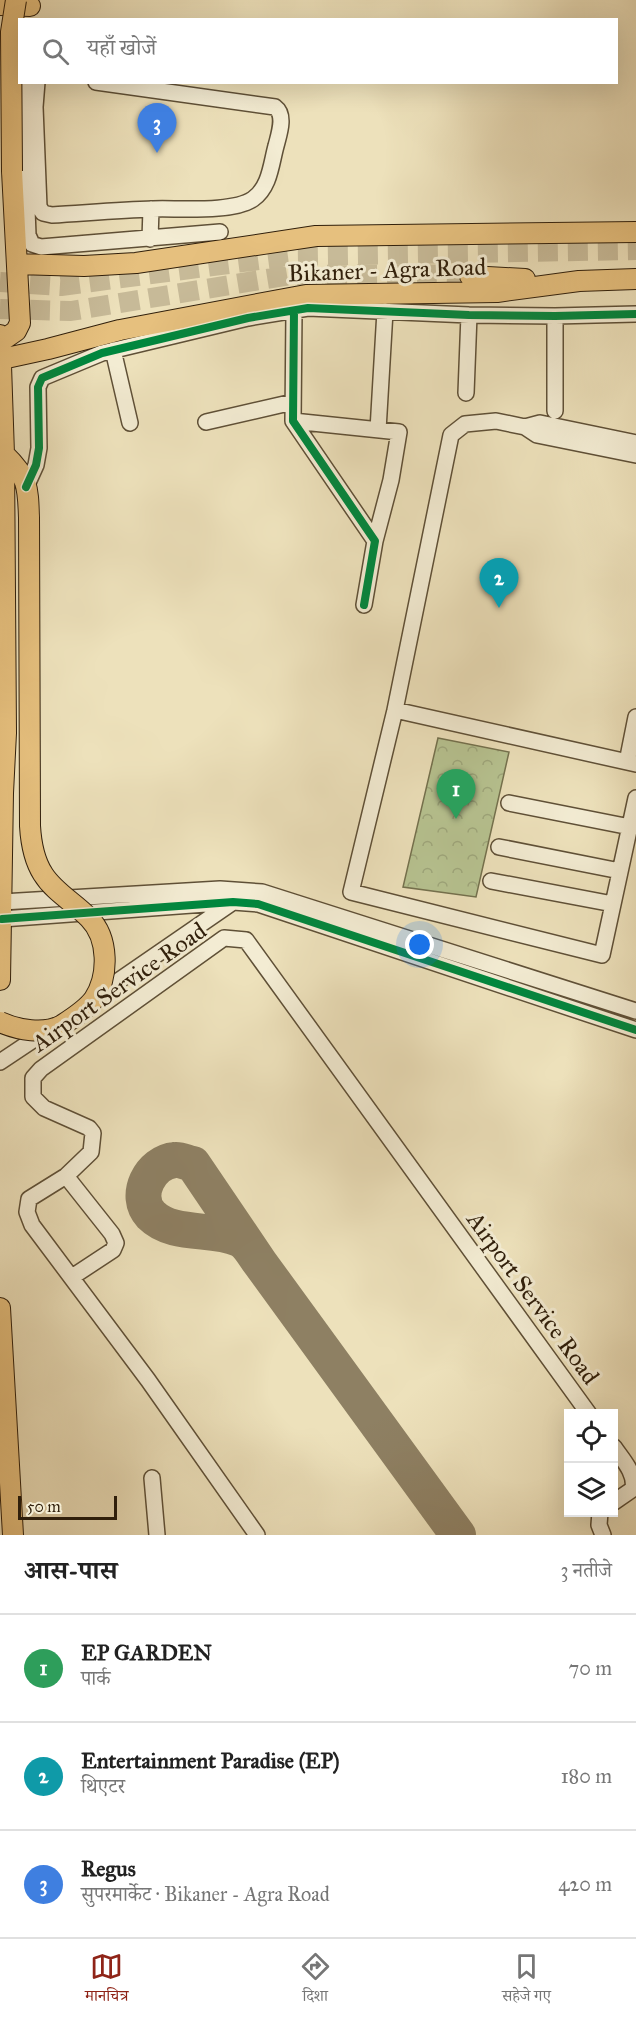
<!DOCTYPE html>
<html lang="hi">
<head>
<meta charset="utf-8">
<style>
	:root { --surface:#fff; --page:#f2f2f2; --text:#222; --muted:#767676; --line:#e0e0e0; --accent:#8f2418 }
	body { margin:0; font-family:"IM FELL Great Primer","Noto Serif Devanagari",serif; background:var(--page); color:var(--text) }
	.controls { position:absolute; right:18px; bottom:18px; display:grid; overflow:hidden; border-radius:0px; box-shadow:0 6px 24px #0002 }
	.controls button { width:54px; height:54px; display:grid; place-items:center; padding:0; border:0; border-bottom:2px solid var(--line); background:var(--surface); color:var(--text); font:30px sans-serif }
	.scale { position:absolute; left:18px; bottom:15px; width:99px; box-sizing:border-box; padding-left:6px; border:3px solid #301f0b; border-top:0; font-size:16px; line-height:21px; white-space:nowrap; color:#301f0b; -webkit-text-stroke:4px #f3ecd3; paint-order:stroke }
	.you { position:absolute; left:420px; top:945px; width:21px; height:21px; margin:-15px; border:4px solid #fff; border-radius:50%; background:#1a73e8; box-shadow:0 0 0 9px #1a73e833 }
	.badge { display:grid; place-items:center; width:39px; height:39px; border-radius:50%; background:var(--accent); color:#fff; font-size:20px; font-weight:700 }
	.pin { position:absolute; translate:-50% -50px; filter:drop-shadow(0 2px 3px #0008) }
	.pin::after { content:''; position:absolute; top:32px; width:21px; height:18px; background:inherit; clip-path:polygon(0 0,100% 0,50% 100%) }
	.list { margin:0; padding:0; list-style:none }
	h2 { display:flex; justify-content:space-between; align-items:center; height:78px; margin:0; padding:0 24px; font-size:26px }
	h2 small { font-size:20px; font-weight:400; color:var(--muted) }
	.list li { display:grid; grid-template-columns:39px 1fr auto; gap:18px; align-items:center; box-sizing:border-box; height:108px; padding:0 24px; border-top:2px solid var(--line) }
	.list b { display:block; font-size:22px; white-space:nowrap }
	.list p { margin:0; font-size:20px; white-space:nowrap; color:var(--muted) }
	.list em { font-size:20px; font-style:normal; color:var(--muted) }
	.icon { flex:none; width:33px; height:33px; fill:none; stroke:currentColor; stroke-width:2; stroke-linecap:round; stroke-linejoin:round }
	.map { position:relative; flex:none; width:636px; height:1535px; overflow:hidden }
	.search { position:absolute; background:var(--surface); box-shadow:0 6px 24px #0002; left:18px; right:18px; top:18px; height:66px; display:flex; align-items:center; gap:15px; box-sizing:border-box; padding:0 21px; border-radius:0px; color:var(--muted); font-size:22px }
	.sheet { height:402px; background:var(--surface) }
	nav { display:flex; justify-content:space-around; align-items:center; box-sizing:border-box; height:84px; border-top:2px solid var(--line); background:var(--surface); font-size:16px; color:var(--muted) }
	nav a { display:grid; justify-items:center; gap:3px }
	nav .on { color:var(--accent) }
	.map>svg:first-child { display:block }
	.park { fill:url(#park-crowns); stroke:#74714e; stroke-width:1.5 }
	.lines { fill:none; stroke-linecap:round; stroke-linejoin:round }
	.taxiway { stroke:#8e8063; stroke-width:36 }
	.major-tunnel { stroke:#c7ba98; stroke-width:20; stroke-dasharray:20 10; stroke-linecap:butt }
	.minor-casing { stroke:#5f5037; stroke-width:18 }
	.major-casing { stroke:#301f0b; stroke-width:22 }
	.minor { stroke:#f3ecd3; stroke-width:15 }
	.major { stroke:#e6c07e; stroke-width:20 }
	.major-bridge-casing { stroke:#301f0b; stroke-width:22; stroke-linecap:butt }
	.major-bridge { stroke:#e6c07e; stroke-width:20 }
	.cycleway-casing { stroke:#f3ecd3; stroke-width:11 }
	.cycleway { stroke:#00873e; stroke-width:8 }
	.labels { text-anchor:middle; stroke-width:6; stroke-linejoin:round; paint-order:stroke }
	.street-label { font-size:24px; fill:#301f0b; stroke:#f3ecd3 }
</style>
</head>
<body>
<div class="map">
<svg width="636" height="1535" viewBox="0 0 636 1535">
	<defs>
		<pattern id="park-crowns" width="20" height="18" patternUnits="userSpaceOnUse" patternTransform="scale(1.5)"><rect width="20" height="18" fill="#b7c391"/><path d="M2 6a3 3 0 1 1 6 0M12 15a3 3 0 1 1 6 0" fill="none" stroke="#9ea77c"/></pattern>
	</defs>
	<rect width="100%" height="100%" fill="#ede1bb"/>
	<filter id="stains"><feTurbulence type="fractalNoise" baseFrequency=".00333" numOctaves="4"/><feColorMatrix values="0 0 0 0 .2 0 0 0 0 .09 0 0 0 0 .02 0 0 0 .5 -.17"/></filter>
	<radialGradient id="worn" r=".72"><stop offset=".6" stop-color="#630" stop-opacity="0"/><stop offset="1" stop-color="#630" stop-opacity=".3"/></radialGradient>
	<path class="park" d="M438 738 509 752 476 897 403 887Z"/>
	<g class="lines">
		<path class="taxiway" d="M260 1263C254 1255 248 1243 239 1239 212 1227 173 1237 151 1215 133 1196 150 1162 175 1160 180 1159 187 1163 193 1164L260 1263 458 1535"/>
		<path class="major-tunnel" d="M0 282 61 286 289 256 636 250
			M0 309 71 311 291 275 419 274 470 276"/>
		<defs>
			<path id="minor" d="M22 82 28 235 32 244 41 247 220 232
				M23 107H35L39 207 43 213 52 215C86 213 119 210 153 209 178 208 233 213 253 199 270 187 271 164 276 146 279 134 286 115 275 107L96 82
				M35 107 37 82
				M150 239 151 209
				M294 311 293 421 375 541 364 605
				M113 350 130 423
				M466 393 469 315
				M555 411V316
				M293 421 399 432 391 480 375 541
				M206 422 293 402
				M525 427 496 421 465 424 451 435 395 710 351 892 602 955 636 798
				M378 430 385 311
				M636 443 540 423 525 427 537 435 636 455
				M26 487 36 465 39 448 38 387 42 378 102 353 248 318 308 308 469 315 555 316 636 314
				M395 710 636 764
				M627 762 636 717
				M509 803 630 827
				M499 847 620 871
				M491 881 613 904
				M2 902 220 889 262 892 636 1011
				M2 919 233 902 258 904 636 1030
				M95 997 233 902
				M0 1062 48 1030
				M66 1176 112 1234 116 1243 113 1250 72 1277
				M614 1447C622 1459 636 1473 633 1489L614 1502
				M152 1478 157 1535
				M600 1512 599 1525 603 1535
				M257 1535 148 1380 32 1225 27 1212 29 1199 66 1176 91 1152 93 1133 89 1128 44 1108 33 1097V1078L41 1069 224 938 246 940 589 1414"/>
			<path id="major" d="M0 5 30 6
				M17 264 84 266 136 263 316 236 636 232
				M470 276 525 279
				M0 335 4 454 6 733 3 793 0 980
				M0 342 16 331 20 323 12 171
				M2 359 48 349 120 330 306 295 497 292 579 281 636 279
				M4 454C28 477 28 486 29 518
				M0 1308 13 1535"/>
		</defs>
		<use href="#minor" class="minor-casing"/>
		<use href="#major" class="major-casing"/>
		<use href="#minor" class="minor"/>
		<use href="#major" class="major"/>
		<defs>
			<path id="major-bridge" d="M12 171 11 32 16 0
				M0 1022C18 1030 44 1035 62 1025 73 1018 86 1010 94 999 109 976 109 938 89 918 75 903 54 892 43 874 34 860 31 843 30 826L29 518"/>
		</defs>
		<use href="#major-bridge" class="major-bridge-casing"/>
		<use href="#major-bridge" class="major-bridge"/>
		<defs>
			<path id="cycleway" d="M294 311 293 421 375 541 364 605
				M26 487 36 465 39 448 38 387 42 378 102 353 248 318 308 308 469 315 555 316 636 314
				M2 919 233 902 258 904 636 1030"/>
		</defs>
		<use href="#cycleway" class="cycleway-casing"/>
		<use href="#cycleway" class="cycleway"/>
	</g>
	<g class="labels">
		<g class="street-label">
			<text transform="translate(387 270) rotate(-2)" y="8">Bikaner - Agra Road</text>
			<text transform="translate(119 987) rotate(-35)" y="8">Airport Service Road</text>
			<text transform="translate(533 1298) rotate(54)" y="8">Airport Service Road</text>
		</g>
	</g>
	<rect width="100%" height="100%" filter="url(#stains)"/>
	<rect width="100%" height="100%" fill="url(#worn)"/>
</svg>
<div class="controls">
<button><svg class="icon" aria-label="locate" viewBox="0 0 24 24"><circle cx="12" cy="12" r="6"/><path d="M12 2v4M12 18v4M2 12h4M18 12h4"/></svg></button>
<button><svg class="icon" aria-label="layers" viewBox="0 0 24 24"><path d="M12 4l9 5-9 5-9-5zM3 14l9 5 9-5"/></svg></button>
</div>
<div class="scale">50 m</div>
<div class="you"></div>
<div class="pin badge" style="left:456px;top:819px;background:#2e9e5b">1</div>
<div class="pin badge" style="left:499px;top:608px;background:#0f9aa8">2</div>
<div class="pin badge" style="left:157px;top:153px;background:#3f7fe0">3</div>
<div class="search"><svg class="icon" aria-label="search" viewBox="0 0 24 24"><circle cx="10" cy="10" r="6"/><path d="M15 15l6 6"/></svg>यहाँ खोजें</div>
</div>
<section class="sheet">
<h2>आस-पास<small>3 नतीजे</small></h2>
<ul class="list">
<li><span class="badge" style="background:#2e9e5b">1</span><div><b>EP GARDEN</b><p>पार्क</p></div><em>70 m</em></li>
<li><span class="badge" style="background:#0f9aa8">2</span><div><b>Entertainment Paradise (EP)</b><p>थिएटर</p></div><em>180 m</em></li>
<li><span class="badge" style="background:#3f7fe0">3</span><div><b>Regus</b><p>सुपरमार्केट · Bikaner - Agra Road</p></div><em>420 m</em></li>
</ul>
</section>
<nav>
<a class="on"><svg class="icon" aria-label="map" viewBox="0 0 24 24"><path d="M3 6l6-2 6 2 6-2v14l-6 2-6-2-6 2zM9 4v14M15 6v14"/></svg>मानचित्र</a>
<a><svg class="icon" aria-label="directions" viewBox="0 0 24 24"><path d="M12 3l9 9-9 9-9-9zM9 14v-3h6M13 9l2 2-2 2"/></svg>दिशा</a>
<a><svg class="icon" aria-label="saved" viewBox="0 0 24 24"><path d="M7 4h10v16l-5-4-5 4z"/></svg>सहेजे गए</a>
</nav>
</body>
</html>
